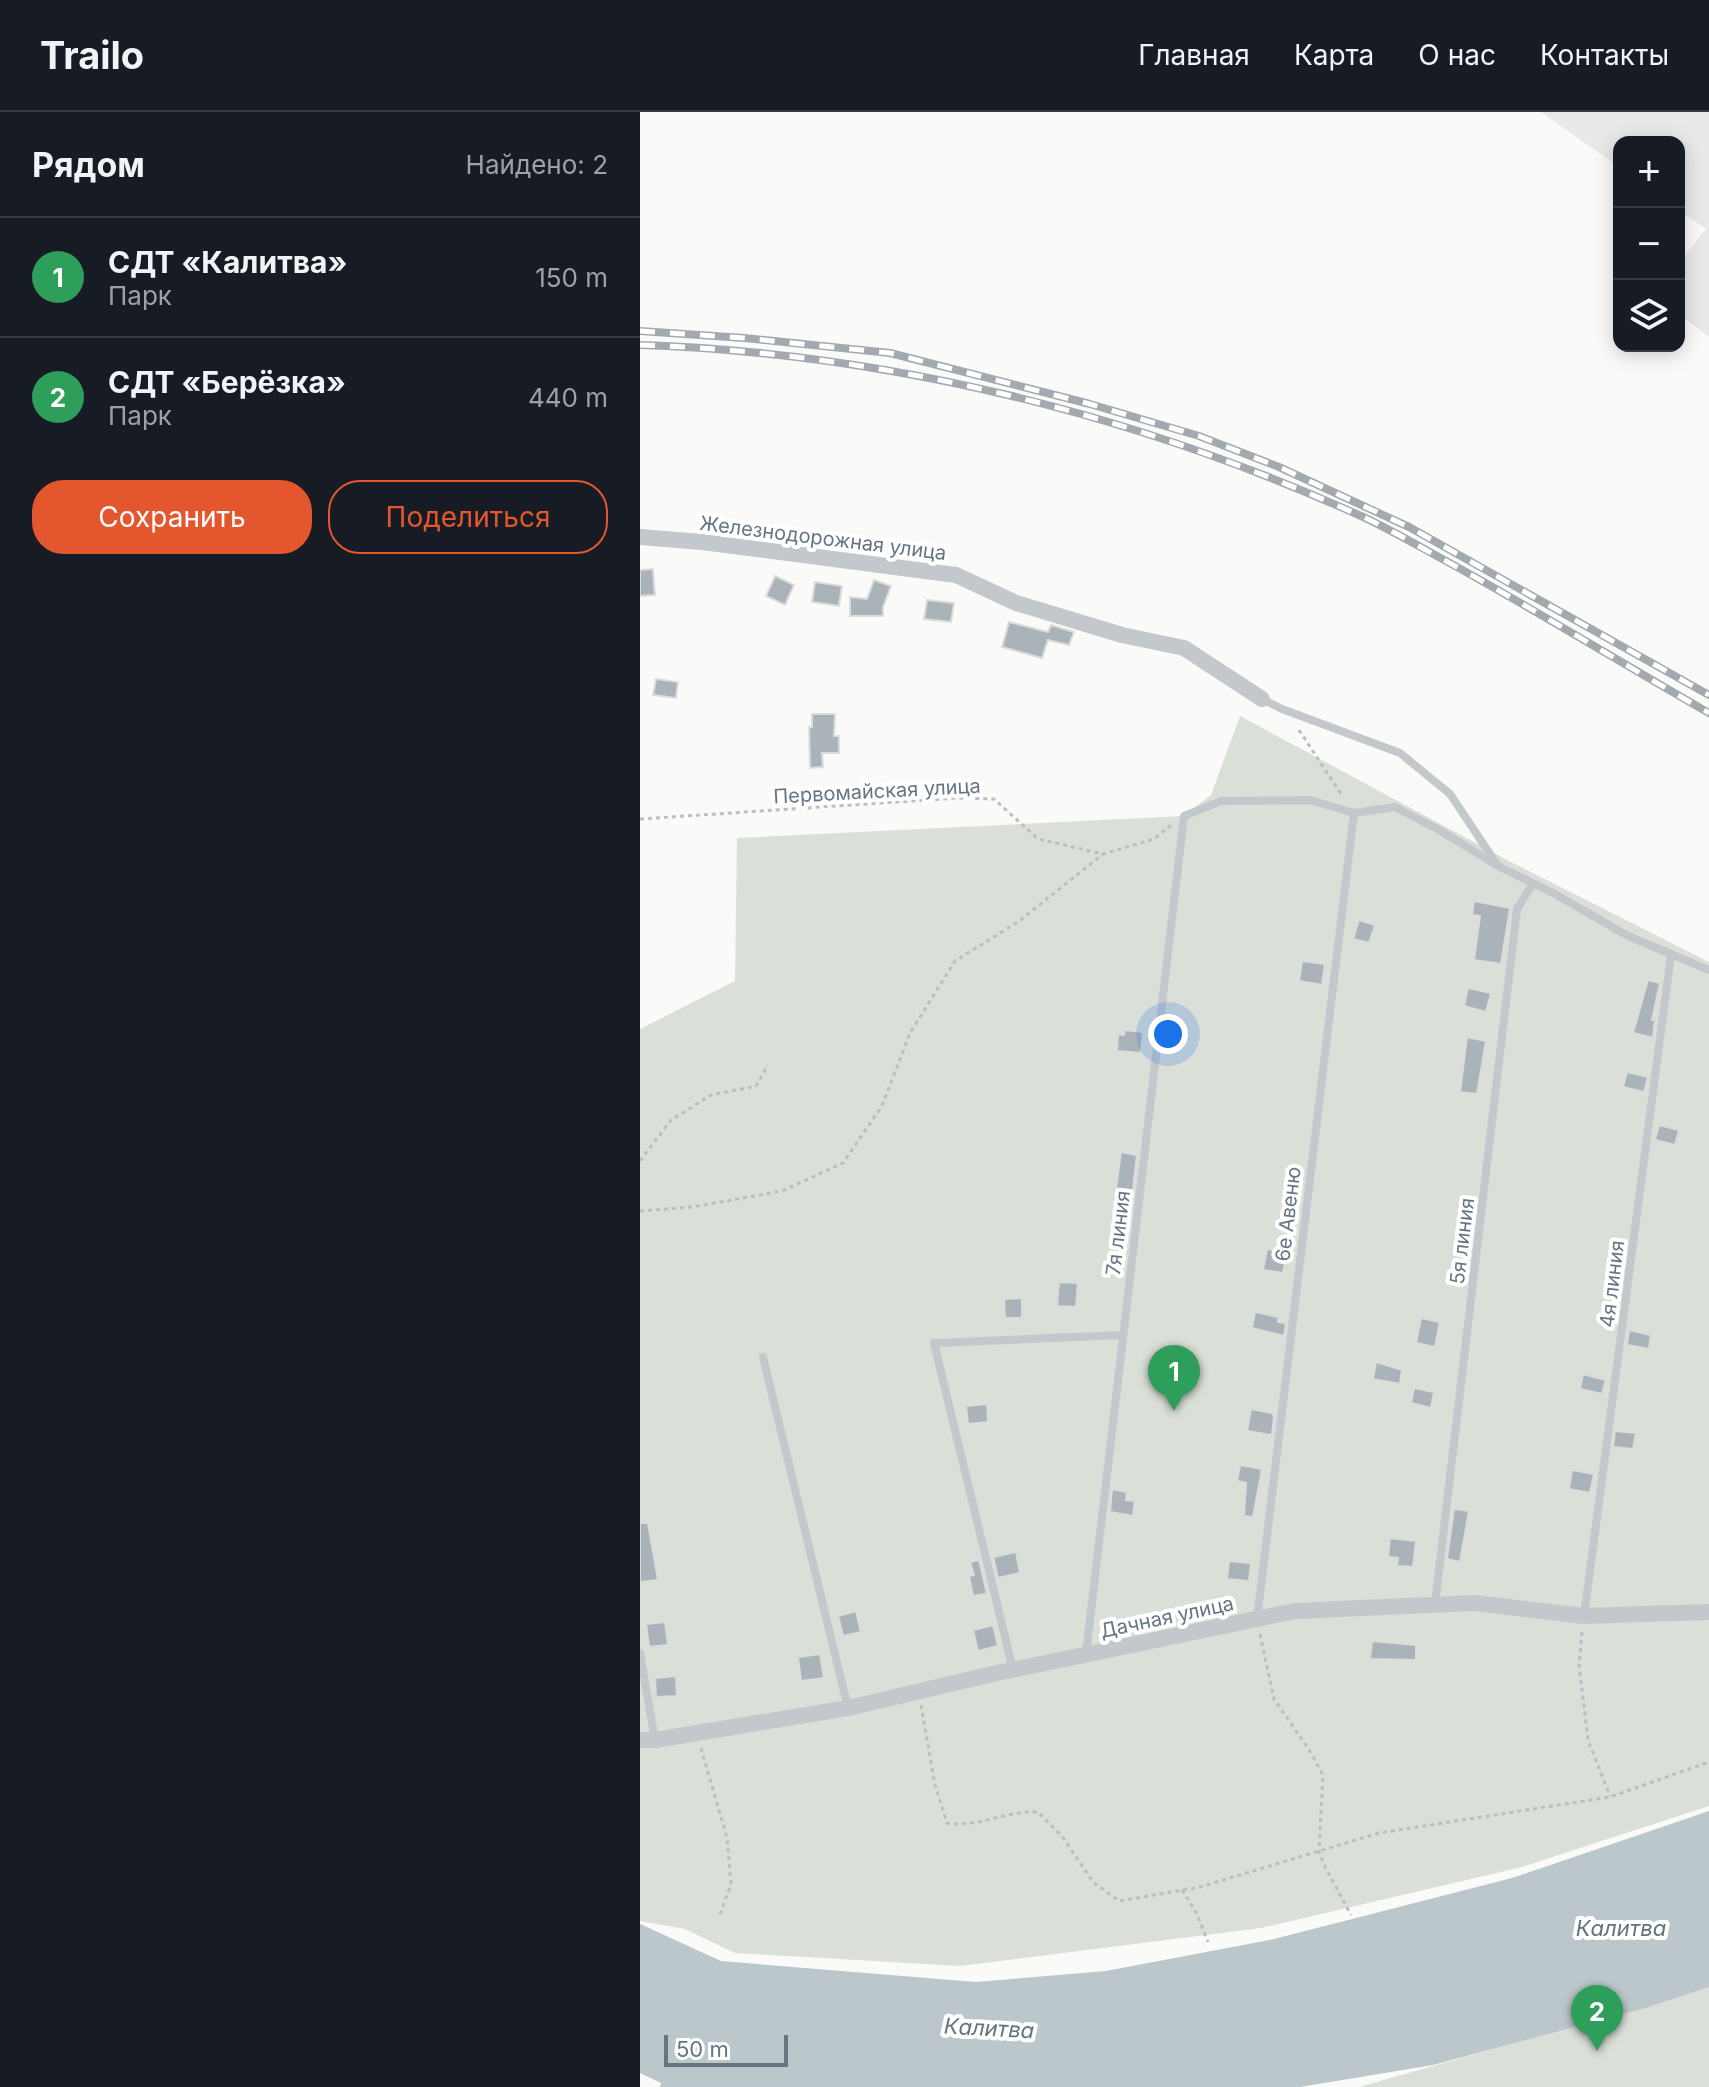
<!DOCTYPE html>
<html lang="ru">
<head>
<meta charset="utf-8">
<style>
	:root { --surface:#171b24; --page:#242831; --text:#f1f3f6; --muted:#9ea1a6; --line:#363941; --accent:#e4572e }
	body { margin:0; font-family:Inter,sans-serif; background:var(--page); color:var(--text) }
	.controls { position:absolute; right:24px; top:24px; display:grid; overflow:hidden; border-radius:16px; box-shadow:0 4px 20px #0003 }
	.controls button { width:72px; height:72px; display:grid; place-items:center; padding:0; border:0; border-bottom:2px solid var(--line); background:var(--surface); color:var(--text); font:40px sans-serif }
	.scale { position:absolute; left:24px; bottom:20px; width:124px; box-sizing:border-box; padding-left:8px; border:4px solid #657683; border-top:0; font-size:22px; line-height:28px; white-space:nowrap; color:#657683; -webkit-text-stroke:6px #fff; paint-order:stroke }
	.you { position:absolute; left:528px; top:922px; width:28px; height:28px; margin:-20px; border:6px solid #fff; border-radius:50%; background:#1a73e8; box-shadow:0 0 0 12px #1a73e833 }
	.badge { display:grid; place-items:center; width:52px; height:52px; border-radius:50%; background:var(--accent); color:#fff; font-size:26px; font-weight:700 }
	.pin { position:absolute; translate:-50% -66px; filter:drop-shadow(0 2px 4px #0008) }
	.pin::after { content:''; position:absolute; top:42px; width:28px; height:24px; background:inherit; clip-path:polygon(0 0,100% 0,50% 100%) }
	.list { margin:0; padding:0; list-style:none }
	h2 { display:flex; justify-content:space-between; align-items:center; height:104px; margin:0; padding:0 32px; font-size:34px }
	h2 small { font-size:26px; font-weight:400; color:var(--muted) }
	.list li { display:grid; grid-template-columns:52px 1fr auto; gap:24px; align-items:center; box-sizing:border-box; height:120px; padding:0 32px; border-top:2px solid var(--line) }
	.list b { display:block; font-size:30px; white-space:nowrap }
	.list p { margin:0; font-size:26px; white-space:nowrap; color:var(--muted) }
	.list em { font-size:26px; font-style:normal; color:var(--muted) }
	.actions { display:flex; gap:16px; padding:24px 32px }
	.actions a { flex:1; padding:18px 0; border:2px solid var(--accent); border-radius:32px; text-align:center; font-size:28px; color:var(--accent) }
	.actions .main { background:var(--accent); color:#fff }
	.icon { flex:none; width:44px; height:44px; fill:none; stroke:currentColor; stroke-width:2; stroke-linecap:round; stroke-linejoin:round }
	.map { position:relative; flex:none; width:1069px; height:1975px; overflow:hidden }
	header { display:flex; align-items:center; gap:48px; box-sizing:border-box; height:112px; padding:0 40px; background:var(--surface); border-bottom:2px solid var(--line) }
	header strong { font-size:38px }
	nav { display:flex; gap:44px; margin-inline-start:auto; font-size:28px }
	main { display:flex }
	aside { flex:1; background:var(--surface) }
	.map>svg:first-child { display:block }
	.built { fill:#e8e9e9 }
	.green { fill:#dadfd7 }
	.water { fill:#bbc7cb }
	.building { fill:#aab3b9; stroke:#dcdcda; stroke-width:2 }
	.lines { fill:none; stroke-linecap:round; stroke-linejoin:round }
	.path { stroke:#bbbfc2; stroke-width:3; stroke-dasharray:4 4; stroke-linecap:butt }
	.service { stroke:#c3c8cc; stroke-width:8 }
	.minor { stroke:#c3c8cc; stroke-width:16 }
	.rail-casing { stroke:#a2aab0; stroke-width:8 }
	.rail { stroke:#fff; stroke-width:5; stroke-dasharray:15; stroke-linecap:butt }
	.labels { text-anchor:middle; stroke-width:8; stroke-linejoin:round; paint-order:stroke }
	.street-label { font-size:20px; fill:#657683; stroke:#fff }
	.water-label { font-size:22px; font-style:italic; fill:#60757c; stroke:#fff }
</style>
</head>
<body>
<header>
<strong>Trailo</strong>
<nav><a>Главная</a><a>Карта</a><a>О нас</a><a>Контакты</a></nav>
</header>
<main>
<aside>
<h2>Рядом<small>Найдено: 2</small></h2>
<ul class="list">
<li><span class="badge" style="background:#2e9e5b">1</span><div><b>СДТ «Калитва»</b><p>Парк</p></div><em>150 m</em></li>
<li><span class="badge" style="background:#2e9e5b">2</span><div><b>СДТ «Берёзка»</b><p>Парк</p></div><em>440 m</em></li>
</ul>
<div class="actions"><a class="main">Сохранить</a><a>Поделиться</a></div>
</aside>
<div class="map">
<svg width="1069" height="1975" viewBox="0 0 1069 1975">
	<rect width="100%" height="100%" fill="#fafaf8"/>
	<path class="built" d="M901 0H1069V225L1039 202V151L1066 117 1039 98V30H979V55Z"/>
	<path class="green" d="M600 604 869 749 1069 850V1694L882 1755 621 1816 320 1854 95 1841 45 1817 0 1809V917L95 869 97 726 544 704 571 683Z
		M1069 1869V1975H603H719L966 1905Z"/>
	<path class="water" d="M1069 1699V1875L1005 1896 793 1953 660 1975H20L21 1971 0 1961V1812L81 1849 336 1870 466 1859 634 1827 872 1766Z"/>
	<path class="building" d="M13 457 15 483 0 484V458Z
		M135 464 154 473 145 493 126 484Z
		M234 468 251 474 243 495V504H210V485L227 487Z
		M175 470 202 474 199 494 172 490Z
		M287 488 314 491 311 510 284 507Z
		M369 510 408 520 411 513 434 520 429 533 408 528 402 546 362 535Z
		M16 567 38 570 36 586 13 583Z
		M172 602H195L194 624H199V641H182L183 655 170 656 169 615H172Z
		M834 789 870 796 861 852 834 848 840 804 832 803Z
		M719 808 735 813 729 831 713 827Z
		M662 849 685 852 682 873 659 869Z
		M1008 868 1020 871 1012 908H1015L1013 926 993 921Z
		M828 876 851 881 846 900 824 894Z
		M485 918 503 920 501 941 477 939 478 922 484 923Z
		M827 925 846 929 837 982 820 980Z
		M987 960 1008 965 1004 980 983 975Z
		M1019 1013 1039 1018 1035 1033 1015 1028Z
		M481 1040 497 1043 491 1094 474 1092Z
		M627 1137 647 1140 643 1161 623 1158Z
		M419 1170 438 1171 436 1195 417 1194Z
		M382 1186V1206H365L364 1187Z
		M615 1200 639 1205 638 1210 646 1211 644 1224 612 1216Z
		M781 1206 800 1210 795 1235 776 1231Z
		M989 1218 1011 1223 1009 1237 987 1233Z
		M736 1250 762 1258 760 1272 733 1267Z
		M943 1262 966 1268 962 1282 940 1277Z
		M774 1276 794 1280 791 1296 771 1291Z
		M347 1292 348 1310 328 1312 326 1294Z
		M611 1297 632 1301 634 1304 632 1323 607 1319Z
		M975 1319 996 1321 993 1337 973 1335Z
		M600 1353 622 1357 613 1405 604 1404 606 1371 597 1369Z
		M932 1358 954 1362 950 1381 929 1377Z
		M472 1377 487 1380 486 1388 495 1389 493 1404 470 1400Z
		M814 1397 829 1399 820 1450 807 1447Z
		M0 1411H8L18 1468 0 1470Z
		M750 1426 776 1429 773 1455 757 1454 758 1446 748 1445Z
		M376 1440 380 1461 358 1466 353 1445Z
		M339 1448 347 1482 333 1484 329 1464 334 1463 330 1450Z
		M589 1449 611 1451 609 1469 587 1467Z
		M216 1499 221 1520 203 1524 198 1504Z
		M25 1510 28 1533 9 1535 6 1512Z
		M353 1513 358 1534 338 1539 333 1518Z
		M732 1529 776 1533V1548L730 1547Z
		M180 1542 184 1566 161 1569 158 1545Z
		M36 1564 37 1584 16 1585 15 1566Z"/>
	<g class="lines">
		<path class="path" d="M659 618 703 685
			M0 707 317 686 354 687 398 727 463 742 514 727 531 713
			M0 1049 31 1008 71 983 116 974 128 953
			M0 1099 52 1095 142 1079 203 1051 242 994 270 921 315 849 378 810 463 742
			M942 1520 939 1553 948 1628 970 1684
			M620 1522 634 1587 668 1636 683 1663 679 1739 684 1753 711 1803
			M281 1593 295 1673 307 1711C339 1716 367 1698 398 1700L422 1724 453 1770 479 1789 560 1775 739 1721 970 1685 1069 1650
			M61 1636 87 1726 91 1772 79 1805
			M542 1778 556 1800 568 1830"/>
		<path class="service" d="M622 587 642 597 760 641 810 682 858 754 913 781 988 824 1069 858
			M123 1245 208 1596
			M795 1492 877 797 892 773
			M944 1504 1031 843
			M617 1507 714 701
			M0 1541 15 1628
			M446 1542 544 704 581 689 670 688 714 701 755 695 801 719 858 754
			M373 1558 294 1231 482 1223"/>
		<path class="minor" d="M0 425 62 430 316 463 376 491 482 523 544 536 622 587
			M0 1628H15L208 1596 357 1561 655 1499 835 1491 944 1504 1069 1500"/>
		<defs>
			<path id="rail" d="M0 219 104 226 250 241 450 292 559 324 639 355 769 415 1069 583
				M0 233C248 241 495 302 721 404 754 419 785 438 817 455 902 502 985 553 1069 601"/>
		</defs>
		<use href="#rail" class="rail-casing"/>
		<use href="#rail" class="rail"/>
	</g>
	<g class="labels">
		<g class="street-label">
			<text transform="translate(183 426) rotate(7)" y="7">Железнодорожная улица</text>
			<text transform="translate(237 679) rotate(-3)" y="7">Первомайская улица</text>
			<text transform="translate(648 1102) rotate(-83)" y="7">6е Авеню</text>
			<text transform="translate(478 1121) rotate(-83)" y="7">7я линия</text>
			<text transform="translate(822 1129) rotate(-83)" y="7">5я линия</text>
			<text transform="translate(972 1172) rotate(-83)" y="7">4я линия</text>
			<text transform="translate(527 1505) rotate(-12)" y="7">Дачная улица</text>
		</g>
		<g class="water-label">
			<text x="981" y="1824">Калитва</text>
			<text transform="translate(349 1916) rotate(3)" y="8">Калитва</text>
		</g>
	</g>
</svg>
<div class="controls">
<button>+</button>
<button>−</button>
<button><svg class="icon" aria-label="layers" viewBox="0 0 24 24"><path d="M12 4l9 5-9 5-9-5zM3 14l9 5 9-5"/></svg></button>
</div>
<div class="scale">50 m</div>
<div class="you"></div>
<div class="pin badge" style="left:534px;top:1299px;background:#2e9e5b">1</div>
<div class="pin badge" style="left:957px;top:1939px;background:#2e9e5b">2</div>
</div>
</main>
</body>
</html>
